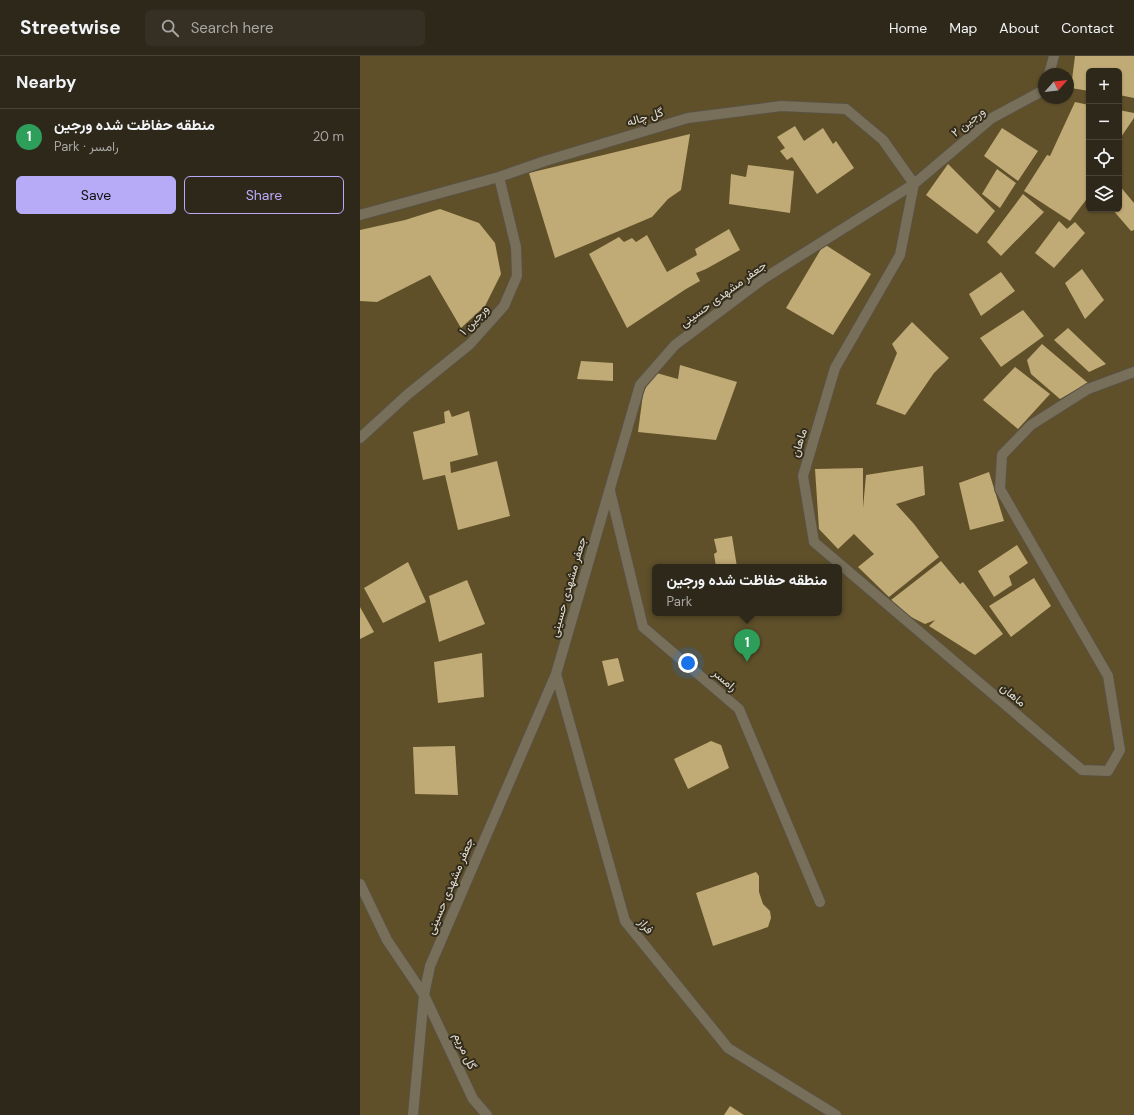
<!DOCTYPE html>
<html lang="en">
<head>
<meta charset="utf-8">
<style>
	:root { --surface:#2e281b; --page:#363024; --text:#f1f3f6; --muted:#a7a6a3; --line:#49443a; --accent:#b7abf8 }
	body { margin:0; font-family:"DM Sans",Vazirmatn,sans-serif; background:var(--page); color:var(--text) }
	.controls { position:absolute; right:12px; top:12px; display:grid; overflow:hidden; border-radius:6px; box-shadow:0 1px 3px #0004 }
	.controls button { width:36px; height:36px; display:grid; place-items:center; padding:0; border:0; border-bottom:1px solid var(--line); background:var(--surface); color:var(--text); font:20px sans-serif }
	.compass { position:absolute; left:678px; top:12px; width:36px; height:36px; border-radius:50%; background:var(--surface); box-shadow:0 1px 3px #0004; rotate:63deg }
	.you { position:absolute; left:328px; top:607px; width:14px; height:14px; margin:-10px; border:3px solid #fff; border-radius:50%; background:#1a73e8; box-shadow:0 0 0 6px #1a73e833 }
	.badge { display:grid; place-items:center; width:26px; height:26px; border-radius:50%; background:var(--accent); color:#fff; font-size:13px; font-weight:700 }
	.pin { position:absolute; translate:-50% -33px; filter:drop-shadow(0 1px 2px #0008) }
	.pin::after { content:''; position:absolute; top:21px; width:14px; height:12px; background:inherit; clip-path:polygon(0 0,100% 0,50% 100%) }
	.popup { position:absolute; left:292px; top:508px; width:190px; height:52px; box-sizing:border-box; display:grid; place-content:center; border-radius:6px; background:var(--surface); filter:drop-shadow(0 1px 3px #0005); font-size:13px; white-space:nowrap; color:var(--muted) }
	.popup b { font-size:15px; color:var(--text) }
	.popup::after { content:''; position:absolute; left:50%; top:100%; margin-left:-8px; border:8px solid transparent; border-top-color:var(--surface) }
	.list { margin:0; padding:0; list-style:none }
	h2 { display:flex; justify-content:space-between; align-items:center; height:52px; margin:0; padding:0 16px; font-size:17px }
	h2 small { font-size:13px; font-weight:400; color:var(--muted) }
	.list li { display:grid; grid-template-columns:26px 1fr auto; gap:12px; align-items:center; box-sizing:border-box; height:56px; padding:0 16px; border-top:1px solid var(--line) }
	.list b { display:block; font-size:15px; white-space:nowrap }
	.list p { margin:0; font-size:13px; white-space:nowrap; color:var(--muted) }
	.list em { font-size:13px; font-style:normal; color:var(--muted) }
	.actions { display:flex; gap:8px; padding:12px 16px }
	.actions a { flex:1; padding:9px 0; border:1px solid var(--accent); border-radius:6px; text-align:center; font-size:14px; color:var(--accent) }
	.actions .main { background:var(--accent); color:#111 }
	.icon { flex:none; width:22px; height:22px; fill:none; stroke:currentColor; stroke-width:2; stroke-linecap:round; stroke-linejoin:round }
	.map { position:relative; flex:none; width:774px; height:1059px; overflow:hidden }
	header { display:flex; align-items:center; gap:24px; box-sizing:border-box; height:56px; padding:0 20px; background:var(--surface); border-bottom:1px solid var(--line) }
	header strong { font-size:19px }
	nav { display:flex; gap:22px; margin-inline-start:auto; font-size:14px }
	.search { width:280px; height:36px; background:var(--page); display:flex; align-items:center; gap:10px; box-sizing:border-box; padding:0 14px; border-radius:6px; color:var(--muted); font-size:15px }
	main { display:flex }
	aside { flex:1; background:var(--surface) }
	.map>svg:first-child { display:block }
	.green { fill:#5f502a; fill-rule:evenodd }
	.building { fill:#c0aa75 }
	.lines { fill:none; stroke-linecap:round; stroke-linejoin:round }
	.minor-casing { stroke:#595243; stroke-width:12 }
	.minor { stroke:#776f5a; stroke-width:10 }
	.labels { text-anchor:middle; stroke-width:4; stroke-linejoin:round; paint-order:stroke }
	.street-label { font-size:12px; fill:#e0dbd0; stroke:#332c1a }
</style>
</head>
<body>
<header>
<strong>Streetwise</strong>
<div class="search"><svg class="icon" aria-label="search" viewBox="0 0 24 24"><circle cx="10" cy="10" r="6"/><path d="M15 15l6 6"/></svg>Search here</div>
<nav><a>Home</a><a>Map</a><a>About</a><a>Contact</a></nav>
</header>
<main>
<aside>
<h2>Nearby<small></small></h2>
<ul class="list">
<li><span class="badge" style="background:#2e9e5b">1</span><div><b>منطقه حفاظت شده ورجین</b><p>Park · رامسر</p></div><em>20 m</em></li>
</ul>
<div class="actions"><a class="main">Save</a><a>Share</a></div>
</aside>
<div class="map">
<svg width="774" height="1059" viewBox="0 0 774 1059">
	<rect width="100%" height="100%" fill="#3e3624"/>
	<path class="green" d="M0 0H774V1059H0ZM729 15H759V153H729ZM684 18H708V42H684ZM295 511H479V557H295Z"/>
	<path class="building" d="M715 0H774V42L759 39V15H729V35L711 32Z
		M715 46 729 49V140L710 165 664 135 687 99 690 100Z
		M759 54 774 57V62L759 84Z
		M435 70 444 85 463 72 473 88 476 85 494 112 457 138 432 101 427 104 420 95 425 92 417 81Z
		M642 72 678 95 658 125 624 100Z
		M330 78 321 134 308 143 292 161 195 202 169 117Z
		M588 108 635 155 617 178 566 139Z
		M388 109 434 115 430 157 369 148 371 118 386 121Z
		M637 113 656 127 640 152 622 138Z
		M759 129 774 147V174L771 175 752 153H759Z
		M663 138 684 156 641 200 627 186Z
		M80 153 119 167 135 187 141 218 125 250 101 272 70 219 17 246 0 245V174L45 164Z
		M699 165 707 173 715 166 725 177 694 212 675 197Z
		M369 173 380 194 346 213 336 217 340 225 326 233 267 272 229 198 259 181 264 186 272 182 276 186 287 179 307 216 337 199 335 193Z
		M464 188 511 218 473 279 426 252Z
		M722 213 744 244 725 263 705 227Z
		M641 216 655 235 621 260 609 238Z
		M663 254 684 280 641 311 620 282Z
		M552 266 589 302 574 317 545 359 516 348 537 297 532 288Z
		M708 272 746 308 729 316 694 284Z
		M682 288 728 327 700 343 671 318 667 304Z
		M221 305 253 307V325L217 323Z
		M320 309 377 326 356 384 278 376 283 338 293 316 318 323Z
		M655 311 690 338 658 373 623 344Z
		M89 354 92 361 109 355 118 399 90 406 91 417 137 405 150 460 98 474 85 419 63 424 53 376 85 367 84 356Z
		M563 410 565 439 536 448 554 468 579 501 529 541 498 511 514 498 494 478 478 493 459 473 455 413 503 412V452L506 419Z
		M629 416 644 465 610 474 599 427Z
		M372 480 377 511H356L354 498 357 496 354 483Z
		M657 489 668 507 649 520 652 529 634 541 618 515Z
		M581 505 600 528 603 526 643 578 615 599 569 570 575 564 565 568 549 560 531 544Z
		M48 506 66 546 23 567 4 532Z
		M674 522 691 550 651 581 629 550Z
		M107 524 125 568 79 586 69 540Z
		M0 551 14 576 0 583Z
		M122 597 124 641 78 647 74 606Z
		M258 602 264 625 248 630 242 605Z
		M351 685 361 689 369 712 328 733 314 703Z
		M95 690 98 739 55 738 53 691Z
		M396 816 399 820V836L403 848 410 855 411 862 408 871 353 890 336 837Z
		M370 1050 384 1059H364Z"/>
	<g class="lines">
		<defs>
			<path id="minor" d="M689 18 694 0
				M554 128 540 199 475 312 443 420 454 486 722 714 748 715 760 694 748 620 640 433 642 399 671 369 728 333 774 316
				M0 159 139 121 185 105 328 62 421 50 486 53 523 84 554 128
				M0 382 47 339 110 288 144 250 157 220 156 191 139 121
				M250 435 283 571 379 653 460 846
				M196 618 265 865 368 992 476 1059
				M0 828 27 884 64 939 113 1043 127 1059
				M53 1059 64 939 70 910 196 618 280 329 315 289 403 223 554 128 632 62 684 34"/>
		</defs>
		<use href="#minor" class="minor-casing"/>
		<use href="#minor" class="minor"/>
	</g>
	<g class="labels">
		<g class="street-label">
			<text transform="translate(285 61) rotate(-17)" y="4">گل چاله</text>
			<text transform="translate(608 66) rotate(-39)" y="4">ورجین ۲</text>
			<text transform="translate(363 238) rotate(-36)" y="4">جعفر مشهدی حسینی</text>
			<text transform="translate(114 264) rotate(-47)" y="4">ورجین ۱</text>
			<text transform="translate(439 387) rotate(-73)" y="4">ماهان</text>
			<text transform="translate(208 531) rotate(-74)" y="4">جعفر مشهدی حسینی</text>
			<text transform="translate(365 624) rotate(41)" y="4">رامسر</text>
			<text transform="translate(653 639) rotate(40)" y="4">ماهان</text>
			<text transform="translate(90 830) rotate(-67)" y="4">جعفر مشهدی حسینی</text>
			<text transform="translate(286 870) rotate(51)" y="4">فراز</text>
			<text transform="translate(105 995) rotate(65)" y="4">گل مریم</text>
		</g>
	</g>
</svg>
<div class="controls">
<button>+</button>
<button>−</button>
<button><svg class="icon" aria-label="locate" viewBox="0 0 24 24"><circle cx="12" cy="12" r="6"/><path d="M12 2v4M12 18v4M2 12h4M18 12h4"/></svg></button>
<button><svg class="icon" aria-label="layers" viewBox="0 0 24 24"><path d="M12 4l9 5-9 5-9-5zM3 14l9 5 9-5"/></svg></button>
</div>
<svg class="compass" viewBox="-18 -18 36 36"><path d="M0-13l5 13h-10z" fill="#e53935"/><path d="M0 13l5-13h-10z" fill="#a7a6a3"/></svg>
<div class="you"></div>
<div class="pin badge" style="left:387px;top:606px;background:#2e9e5b">1</div>
<div class="popup"><b>منطقه حفاظت شده ورجین</b>Park</div>
</div>
</main>
</body>
</html>
